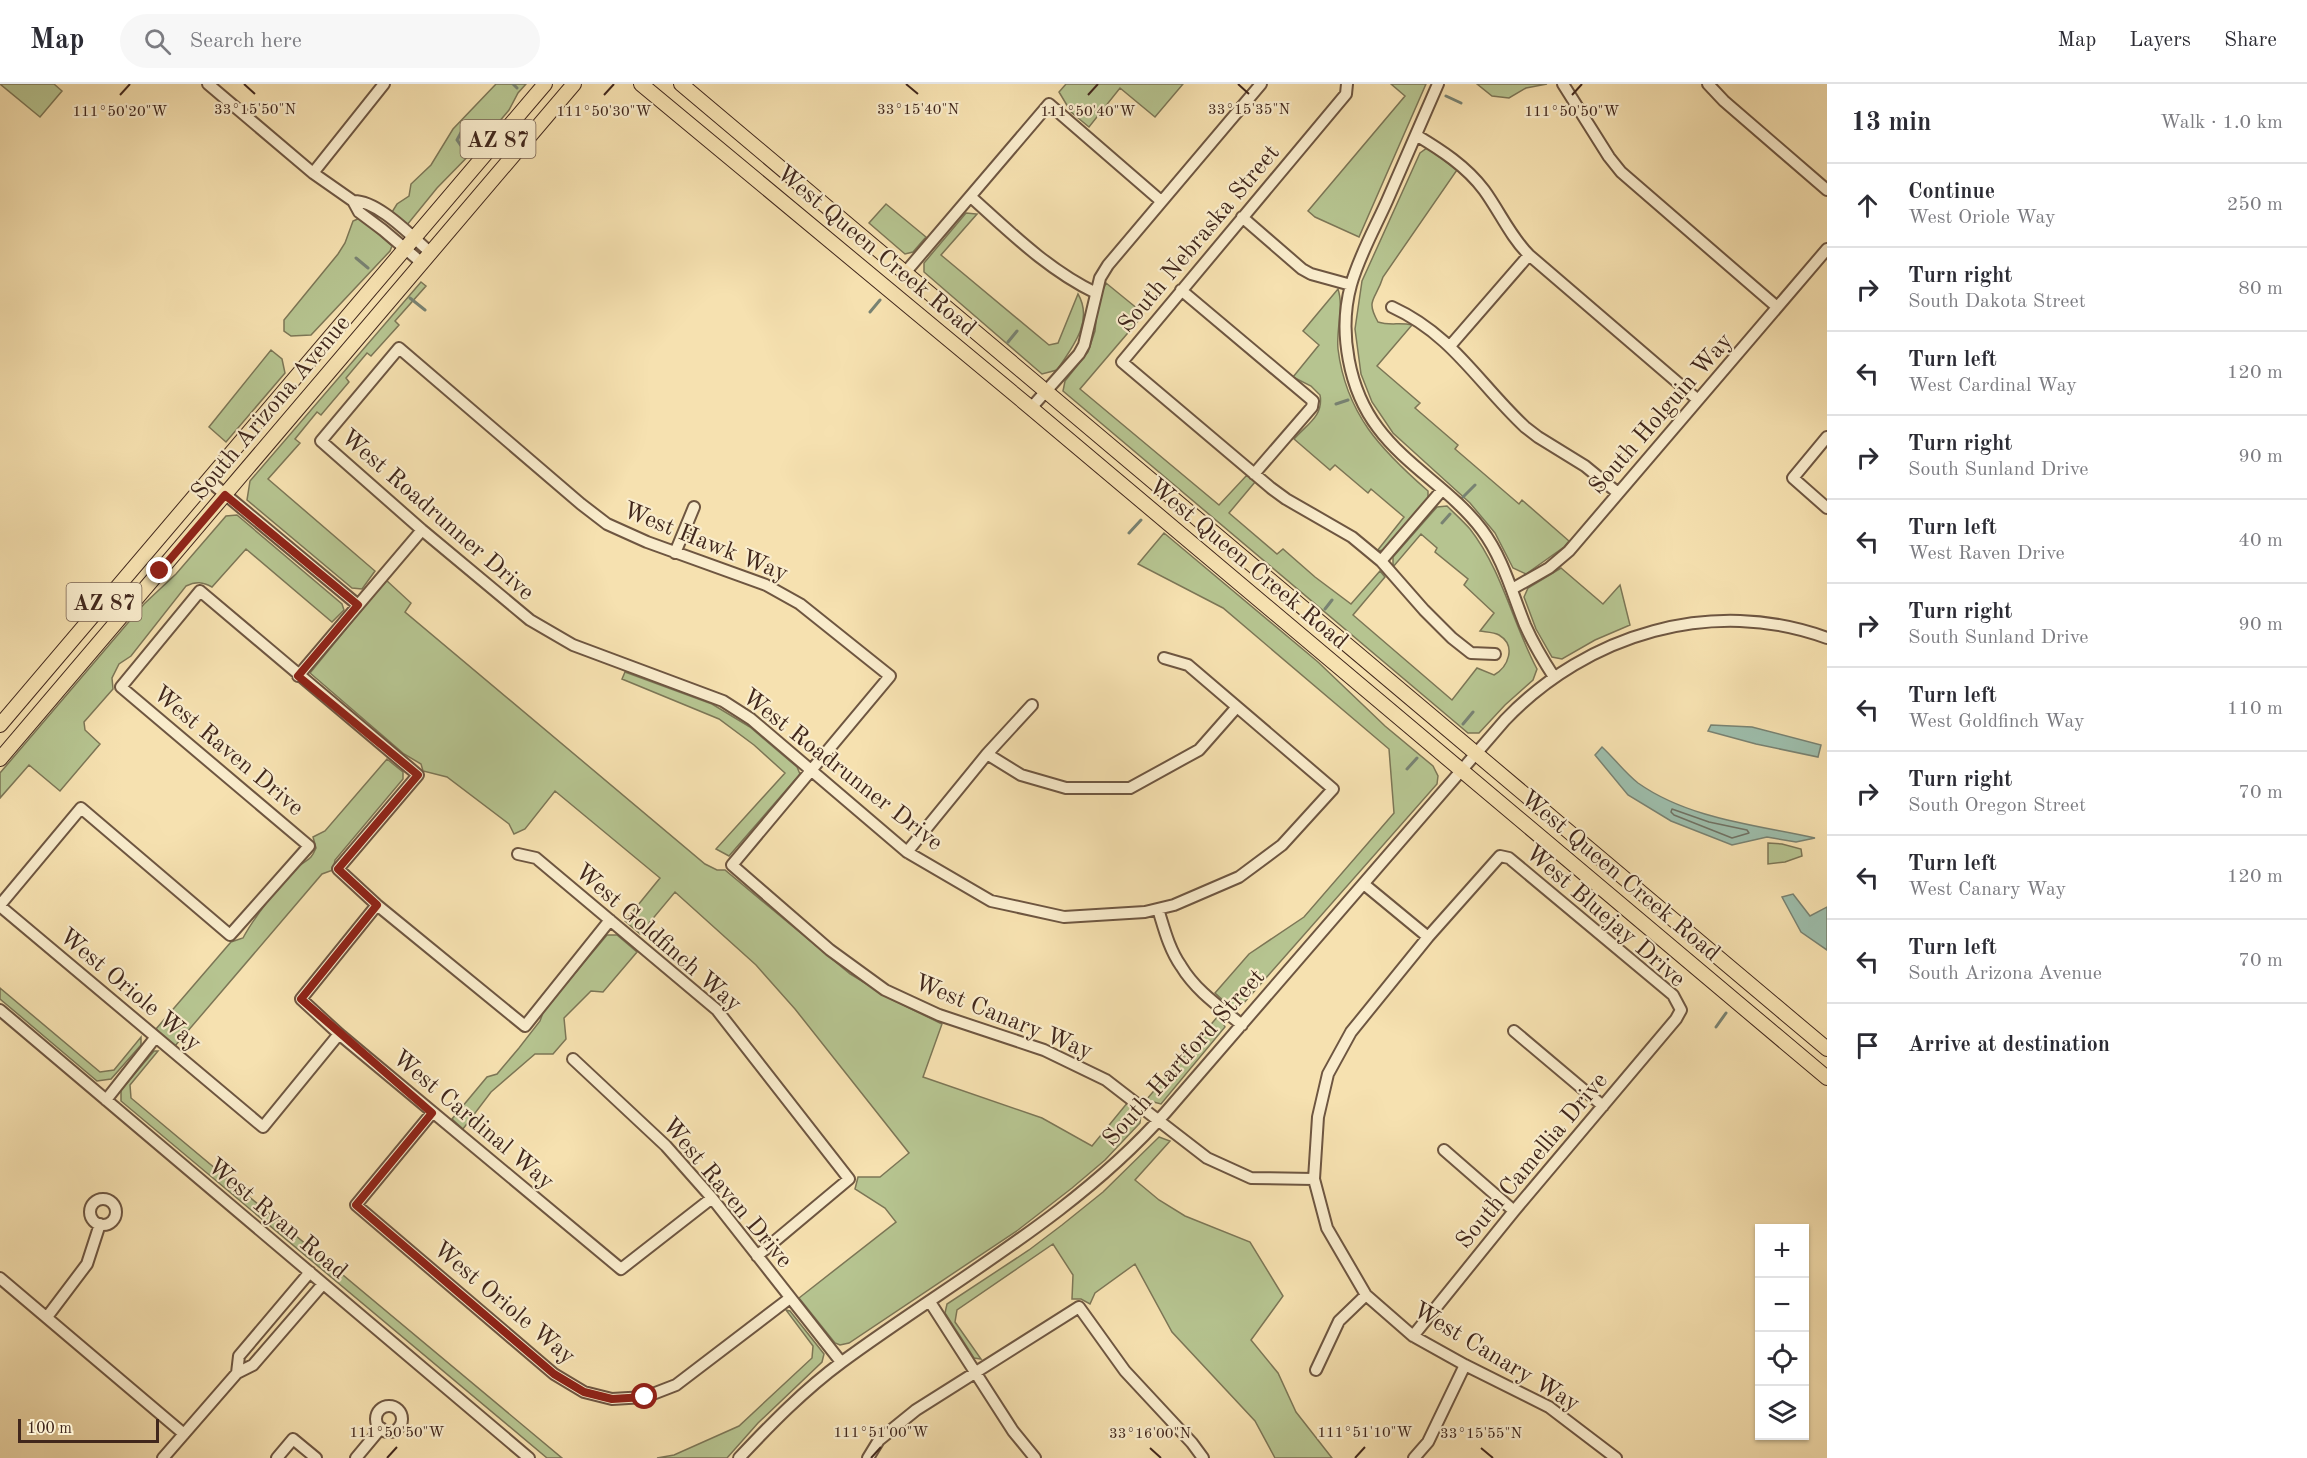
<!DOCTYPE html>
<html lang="en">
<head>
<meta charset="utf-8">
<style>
	:root { --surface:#fff; --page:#f7f7f7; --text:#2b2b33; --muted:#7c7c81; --line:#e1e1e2 }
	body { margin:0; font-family:"Old Standard TT",serif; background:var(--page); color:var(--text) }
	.controls { position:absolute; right:18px; bottom:18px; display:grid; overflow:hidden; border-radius:0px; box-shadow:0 2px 4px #0004 }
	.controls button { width:54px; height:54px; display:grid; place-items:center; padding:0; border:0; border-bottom:2px solid var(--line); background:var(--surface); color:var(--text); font:30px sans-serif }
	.scale { position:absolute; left:18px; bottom:15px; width:141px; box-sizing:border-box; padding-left:6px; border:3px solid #41271c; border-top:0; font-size:16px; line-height:21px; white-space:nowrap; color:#41271c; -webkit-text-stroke:4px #f9eccc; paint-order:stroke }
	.stop { position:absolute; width:18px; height:18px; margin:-14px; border:4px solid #8f2418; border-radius:50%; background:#fff }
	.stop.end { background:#8f2418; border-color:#fff; box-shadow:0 2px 6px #0008 }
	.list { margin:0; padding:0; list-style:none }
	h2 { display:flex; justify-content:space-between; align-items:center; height:78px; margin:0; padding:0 24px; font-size:26px }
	h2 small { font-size:20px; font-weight:400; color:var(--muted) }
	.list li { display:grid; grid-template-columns:39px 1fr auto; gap:18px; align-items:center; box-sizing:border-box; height:84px; padding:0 24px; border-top:2px solid var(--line) }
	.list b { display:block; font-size:22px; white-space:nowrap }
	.list p { margin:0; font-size:20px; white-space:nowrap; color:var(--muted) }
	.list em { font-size:20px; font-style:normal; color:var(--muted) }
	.icon { flex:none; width:33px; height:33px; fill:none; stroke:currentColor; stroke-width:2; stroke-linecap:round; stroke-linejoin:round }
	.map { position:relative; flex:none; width:1827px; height:1374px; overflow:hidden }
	header { display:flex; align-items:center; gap:36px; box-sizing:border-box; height:84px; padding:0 30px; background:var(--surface); border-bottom:2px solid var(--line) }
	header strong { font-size:28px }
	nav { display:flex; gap:33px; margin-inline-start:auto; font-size:21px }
	.search { width:420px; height:54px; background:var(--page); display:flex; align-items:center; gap:15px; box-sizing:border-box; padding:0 21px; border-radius:33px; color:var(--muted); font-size:22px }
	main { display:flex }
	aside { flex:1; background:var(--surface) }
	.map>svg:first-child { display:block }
	.green { fill:#b6c490; stroke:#7c7656; stroke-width:1.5 }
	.water { fill:#9dbeac; stroke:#788272; stroke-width:1.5 }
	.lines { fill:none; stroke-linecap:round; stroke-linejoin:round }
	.shore { stroke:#6f7264; stroke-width:1.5 }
	.stream { stroke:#788272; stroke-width:3 }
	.minor-casing { stroke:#6e5641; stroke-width:14 }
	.major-casing { stroke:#41271c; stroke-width:16 }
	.minor { stroke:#f9eccc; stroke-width:10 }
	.major { stroke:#f6e1b0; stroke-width:14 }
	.route { stroke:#8f2418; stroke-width:8 }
	.ticks { fill:none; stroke:#41271c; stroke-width:2 }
	.labels { text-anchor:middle; stroke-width:4.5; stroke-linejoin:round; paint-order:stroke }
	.shield { fill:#f9eccc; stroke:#786251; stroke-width:1.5 }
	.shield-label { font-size:22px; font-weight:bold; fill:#41271c }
	.street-label { font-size:24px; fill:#41271c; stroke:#f9eccc }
	.ticks-label { font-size:15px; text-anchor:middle; fill:#41271c; stroke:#f9eccc; stroke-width:4.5; stroke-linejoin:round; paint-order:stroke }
</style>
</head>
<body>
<header>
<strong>Map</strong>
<div class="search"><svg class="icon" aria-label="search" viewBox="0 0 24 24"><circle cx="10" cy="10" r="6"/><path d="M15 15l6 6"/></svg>Search here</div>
<nav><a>Map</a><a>Layers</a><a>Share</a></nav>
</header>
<main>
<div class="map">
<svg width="1827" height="1374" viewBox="0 0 1827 1374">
	<rect width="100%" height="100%" fill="#f6e1b0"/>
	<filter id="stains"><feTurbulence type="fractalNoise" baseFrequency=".00333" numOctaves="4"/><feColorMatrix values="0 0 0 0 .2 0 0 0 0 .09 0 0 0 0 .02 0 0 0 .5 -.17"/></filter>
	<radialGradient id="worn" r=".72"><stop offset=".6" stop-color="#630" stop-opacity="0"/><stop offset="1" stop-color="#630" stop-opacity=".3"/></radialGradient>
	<path class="green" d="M0 0H54L62 7 40 33Z
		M496 0H526L518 9 509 26 482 58 437 104 407 141 392 128 397 120 409 112 411 100 431 81 453 45Z
		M1066 0H1183L1155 33 1120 4 1089 43 1071 28 1059 8Z
		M1391 0H1426L1359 153 1315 133 1308 127 1405 12Z
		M1477 0H1547L1526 4 1509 14 1492 12Z
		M1427 64 1457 86 1383 193C1376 216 1365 215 1378 238 1390 242 1400 238 1412 241L1377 282 1420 319 1415 324 1458 361 1455 365 1519 420 1522 416 1569 457 1564 463 1526 490 1513 484 1495 449 1470 419 1393 349 1372 318 1361 290 1355 245 1362 197 1420 69Z
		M886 120 926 153 913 168 905 170 869 139Z
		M966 129 977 130 941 171 1049 261 1058 259 1078 210C1094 237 1072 264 1057 286L1042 290 924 188V179Z
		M360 134 392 162 390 167 311 251 291 252 284 247V236L338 170 345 159 353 137Z
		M421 198 426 202 395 237 399 241 371 272 367 269 346 294 349 298 321 331 317 328 295 355 300 359 268 395 375 487 362 505 352 504 247 416 250 397Z
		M1106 199 1144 230 1080 305 1219 421 1247 391 1255 398 1229 429 1277 470 1283 465 1315 493 1351 520 1380 487 1385 493 1353 531 1452 616 1477 584 1494 591C1508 583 1517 562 1499 551 1494 548 1486 548 1480 547L1494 529 1464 501 1468 495 1435 468 1437 464 1421 450 1393 483V473L1437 423 1447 422C1455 430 1463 437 1470 445 1502 486 1513 540 1537 585L1533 596 1505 621 1479 649H1468L1063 307 1065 297 1088 268 1095 247 1098 217Z
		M1338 205C1344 223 1336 246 1338 265 1346 330 1381 366 1428 407V414L1384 466 1377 467 1404 433 1371 405 1368 409 1335 381 1330 386 1294 355C1306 341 1324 332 1320 311L1311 302 1293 293 1319 261 1303 247Z
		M271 266 282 275 285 289 226 358 209 343Z
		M237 431 342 520 344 526 332 538 246 465 212 503C203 498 196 497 186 502L131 572 119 580 112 594 113 605 84 638 85 646 100 660 60 707 29 681 0 714V689L144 520 176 490 226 432Z
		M1164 449 1318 578 1385 642 1433 682 1438 692 1437 700 1236 928 1215 909 1249 870 1304 833 1394 729 1389 665 1223 524 1138 480Z
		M1561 484 1603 520 1620 501 1630 541 1595 556 1562 575 1552 573 1536 545 1524 513 1528 504Z
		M386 496 411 519 405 528 705 780 717 786H725L850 890 893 916 942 940 923 993 1042 1034 1092 1062 1128 1018 1141 1029 1140 1039 1105 1076 1072 1104 1018 1146 849 1259 840 1261 835 1259 799 1214 896 1138 885 1124 855 1105 858 1093H880L909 1069 795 925 756 881 675 808 640 850 625 837 660 794 555 707 525 745 514 750 509 740 447 693 423 687 421 680 404 670 310 589Z
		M625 588 712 620 750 643 797 683 800 690 729 772 716 765 785 689 754 661 719 635 622 595Z
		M387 675 403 688V695L335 776 333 786 322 790 175 962 156 945 231 858 243 854C253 835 282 797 298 783 308 774 310 778 316 764L313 753 325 747Z
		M1768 759 1782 760 1801 765 1802 772 1785 778 1768 780Z
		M607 851H617L637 868 603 908 591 907 564 934 566 955 553 970H535L491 1008 463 1045 452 1035 487 993 497 990 519 964 540 937 544 926Z
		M0 904 100 988 114 986 141 953V961L111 995 97 997 0 915Z
		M1219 931 1225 943 1161 1020 1146 1016Z
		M154 967H158L130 1001 131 1014 562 1374H547L121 1017V1006Z
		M1159 1053 1170 1057 1135 1096 1159 1116 1185 1132 1250 1158 1283 1212 1251 1256 1278 1289 1296 1328 1332 1374H1275L1255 1337 1172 1248 1135 1180 1095 1209 1090 1220 1081 1215H1072L1073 1191 1053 1160 957 1226 955 1238 981 1275 974 1274 945 1229 947 1220 1029 1166 1062 1141 1103 1108Z
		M786 1226 790 1227 824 1270 822 1278 758 1339 727 1374H657L674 1371 739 1342 812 1274 813 1262Z"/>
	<path class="water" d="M1711 641 1752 643 1821 661 1818 673 1756 660 1708 647Z
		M1602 663C1614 674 1625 689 1638 699 1689 735 1756 741 1815 754L1796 758 1767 753 1732 761 1671 737 1628 711 1595 671Z
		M1793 810 1810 832 1827 823V866L1801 848 1782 813Z"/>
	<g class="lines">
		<path class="shore" d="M1672 725 1709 738 1747 746 1749 749 1732 754 1674 731 1671 728Z"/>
		<path class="stream" d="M513 0 517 4
			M1446 12 1461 19
			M464 43 457 56 466 69
			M356 174 368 184
			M410 214 425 226
			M870 228 880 216
			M1008 258 1017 247
			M1336 320 1348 316
			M1463 413 1475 401
			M1442 439 1450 430
			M1129 449 1141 436
			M1325 525 1332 516
			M1463 640 1473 628
			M1407 685 1417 674
			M1716 943 1726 929"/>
		<defs>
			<path id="minor" d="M208 0 313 89 353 117 359 128 383 146 422 179
				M1347 0 1346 10 1122 278 1271 404 1286 415 1352 453 1381 477 1424 526 1452 554 1471 569 1495 570
				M1438 0C1421 39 1404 78 1387 117 1375 144 1359 172 1351 201 1338 248 1349 306 1378 344 1407 383 1453 407 1482 446 1503 474 1512 509 1525 541 1533 559 1543 576 1554 593
				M1563 0 1609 73 1621 88 1777 223
				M1708 0 1724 17 1827 106
				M1416 51C1441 66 1466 82 1484 106 1500 128 1510 152 1529 171L1698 316
				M313 89 384 0
				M971 113C1010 148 1048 186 1096 209
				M353 117C378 116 412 153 431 169
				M1242 133 1302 185 1311 190 1351 201
				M904 190 1049 20 1161 117
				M1181 206 1313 317 1312 323 1254 390
				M1392 223C1453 251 1478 299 1525 343L1538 353 1585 382 1618 409
				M1450 262 1529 171
				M1031 324 1079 270 1084 261 1100 194 1108 181 1261 0
				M1827 353 1793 394 1827 424
				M208 396 358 521
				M675 469 694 423
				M1381 477 1442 406
				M1512 505 1549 484 1569 467 1827 165
				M1164 574 1188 581 1333 705 1282 761 1239 793 1174 821 1145 828 1064 833 991 817 907 768 751 635 723 617 573 561 530 536 422 446 321 357 399 264 581 420 607 440 647 458 766 501 800 520 890 592 732 781 830 866 885 906 939 931 1044 966 1106 996 1207 1074 1251 1094 1314 1095
				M298 592 422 446
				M987 670 1021 691 1066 704H1130L1199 666 1236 624
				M907 768 987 670 1032 621
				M518 770 536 774 717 926 849 1095 757 1172
				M1365 801 1428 853
				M0 821 81 724 230 851 309 762 121 603 200 507 418 691 338 785 377 821 525 942 610 836
				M377 821 301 915 339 950 621 1185 712 1114
				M0 822 263 1043 339 950
				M1158 825C1164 844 1169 865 1181 882 1196 907 1220 923 1242 941
				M0 926 529 1374
				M1514 947 1603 1022
				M573 975 666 1062 712 1114 841 1278
				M106 1016 155 954
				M432 1029 356 1121 554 1290 584 1308 612 1315 645 1313 676 1301 790 1214
				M1444 1066 1514 1127
				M90 1128a13 13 0 1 1 26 0a13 13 0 1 1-26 0Z
				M0 1194 184 1350
				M930 1218 1013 1347 1035 1374
				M47 1233 87 1180 100 1140
				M1413 1252 1514 1127 1676 935 1681 926 1673 911 1509 774 1500 772 1428 853 1351 948 1328 990 1318 1033 1314 1095 1327 1144 1366 1211 1413 1252 1465 1281 1549 1323 1616 1374
				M1316 1286 1339 1237 1366 1211
				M237 1289 239 1272 310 1188
				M376 1335a13 13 0 1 1 26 0a13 13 0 1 1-26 0Z
				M163 1374 237 1289 253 1281 323 1200
				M277 1374 293 1355 316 1374
				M356 1374 381 1344
				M739 1374C771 1340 804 1306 842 1278 952 1197 1075 1131 1166 1028L1505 636C1587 550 1713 512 1827 554
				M868 1374 879 1356 916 1326 1079 1223 1125 1287 1192 1359 1203 1374
				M1414 1374 1428 1358 1465 1281"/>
			<path id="major" d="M641 0 1031 324 1827 994
				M681 0 1827 965
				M0 641 545 0
				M0 675 574 0"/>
		</defs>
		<use href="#minor" class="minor-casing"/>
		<use href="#major" class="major-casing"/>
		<use href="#minor" class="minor"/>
		<use href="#major" class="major"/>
	</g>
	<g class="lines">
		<path class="route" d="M160 487 225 411 358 521 298 592 418 691 338 785 377 821 301 915 432 1029 356 1121 554 1290 584 1308 612 1315 645 1313"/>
	</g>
	<path class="ticks" d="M244 0 255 10M906 0 918 10M1238 0 1249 10M120 11 130 0M604 11 614 0M1088 11 1098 0M1572 11 1582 0M1150 1364 1161 1374M1481 1364 1493 1374M387 1374 397 1363M871 1374 881 1363M1355 1374 1365 1363"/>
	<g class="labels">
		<g class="shield">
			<rect x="460.5" y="36" width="75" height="38" rx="4.5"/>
			<rect x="66.5" y="499" width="75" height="38" rx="4.5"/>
		</g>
		<g class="shield-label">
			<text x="498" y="63">AZ 87</text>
			<text x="104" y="526">AZ 87</text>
		</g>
		<g class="street-label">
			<text transform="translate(1198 154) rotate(-50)" y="8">South Nebraska Street</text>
			<text transform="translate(877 166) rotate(40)" y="8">West Queen Creek Road</text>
			<text transform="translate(270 323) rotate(-50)" y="8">South Arizona Avenue</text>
			<text transform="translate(1660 329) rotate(-49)" y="8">South Holguin Way</text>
			<text transform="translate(438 430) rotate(41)" y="8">West Roadrunner Drive</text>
			<text transform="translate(706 457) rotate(22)" y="8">West Hawk Way</text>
			<text transform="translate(1249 479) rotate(40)" y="8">West Queen Creek Road</text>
			<text transform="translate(229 666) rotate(40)" y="8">West Raven Drive</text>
			<text transform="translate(843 685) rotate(38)" y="8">West Roadrunner Drive</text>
			<text transform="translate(1621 791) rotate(40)" y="8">West Queen Creek Road</text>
			<text transform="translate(1606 831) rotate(41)" y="8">West Bluejay Drive</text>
			<text transform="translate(659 853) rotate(41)" y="8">West Goldfinch Way</text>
			<text transform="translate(131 905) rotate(40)" y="8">West Oriole Way</text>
			<text transform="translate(1004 932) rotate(22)" y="8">West Canary Way</text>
			<text transform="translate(1183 973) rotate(-48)" y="8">South Hartford Street</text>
			<text transform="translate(474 1035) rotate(40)" y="8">West Cardinal Way</text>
			<text transform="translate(1531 1076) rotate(-50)" y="8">South Camellia Drive</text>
			<text transform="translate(728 1108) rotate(50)" y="8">West Raven Drive</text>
			<text transform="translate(278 1134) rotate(40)" y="8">West Ryan Road</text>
			<text transform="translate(505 1218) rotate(40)" y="8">West Oriole Way</text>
			<text transform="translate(1497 1272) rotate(31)" y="8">West Canary Way</text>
		</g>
	</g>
	<g class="ticks-label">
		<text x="255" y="30">33°15'50"N</text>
		<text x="918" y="30">33°15'40"N</text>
		<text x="1249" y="30">33°15'35"N</text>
		<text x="1088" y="32">111°50'40"W</text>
		<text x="120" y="32">111°50'20"W</text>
		<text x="604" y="32">111°50'30"W</text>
		<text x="1572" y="32">111°50'50"W</text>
		<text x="397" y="1353">111°50'50"W</text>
		<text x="881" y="1353">111°51'00"W</text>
		<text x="1365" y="1353">111°51'10"W</text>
		<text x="1150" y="1354">33°16'00"N</text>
		<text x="1481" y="1354">33°15'55"N</text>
	</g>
	<rect width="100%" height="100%" filter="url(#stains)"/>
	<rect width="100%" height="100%" fill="url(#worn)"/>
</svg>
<div class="controls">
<button>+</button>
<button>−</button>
<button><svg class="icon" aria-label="locate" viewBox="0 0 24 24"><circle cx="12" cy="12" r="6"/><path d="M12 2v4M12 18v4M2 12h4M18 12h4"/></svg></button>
<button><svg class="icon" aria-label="layers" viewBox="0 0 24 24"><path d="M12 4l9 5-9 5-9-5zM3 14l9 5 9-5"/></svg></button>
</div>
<div class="scale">100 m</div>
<div class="stop" style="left:645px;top:1313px"></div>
<div class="stop end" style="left:160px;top:487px"></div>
</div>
<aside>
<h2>13 min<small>Walk · 1.0 km</small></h2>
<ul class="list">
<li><svg class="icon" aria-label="ahead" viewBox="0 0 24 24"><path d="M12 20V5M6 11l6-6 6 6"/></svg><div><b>Continue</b><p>West Oriole Way</p></div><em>250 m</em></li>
<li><svg class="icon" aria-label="right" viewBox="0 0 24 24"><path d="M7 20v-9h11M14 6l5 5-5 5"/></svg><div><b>Turn right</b><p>South Dakota Street</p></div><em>80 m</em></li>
<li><svg class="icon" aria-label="left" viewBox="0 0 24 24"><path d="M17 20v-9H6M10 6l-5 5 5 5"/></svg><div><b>Turn left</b><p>West Cardinal Way</p></div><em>120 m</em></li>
<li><svg class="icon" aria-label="right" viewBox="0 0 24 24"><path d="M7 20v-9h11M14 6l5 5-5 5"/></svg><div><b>Turn right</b><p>South Sunland Drive</p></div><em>90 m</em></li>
<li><svg class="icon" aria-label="left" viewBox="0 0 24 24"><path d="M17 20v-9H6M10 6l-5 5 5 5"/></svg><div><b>Turn left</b><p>West Raven Drive</p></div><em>40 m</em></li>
<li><svg class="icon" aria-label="right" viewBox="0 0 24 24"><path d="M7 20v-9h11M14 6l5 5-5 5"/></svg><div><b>Turn right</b><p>South Sunland Drive</p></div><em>90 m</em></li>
<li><svg class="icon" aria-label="left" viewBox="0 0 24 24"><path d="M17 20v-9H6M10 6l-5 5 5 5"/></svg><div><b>Turn left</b><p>West Goldfinch Way</p></div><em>110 m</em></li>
<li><svg class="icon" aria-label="right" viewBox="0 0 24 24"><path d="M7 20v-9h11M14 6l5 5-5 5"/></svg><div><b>Turn right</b><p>South Oregon Street</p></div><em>70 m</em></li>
<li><svg class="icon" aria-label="left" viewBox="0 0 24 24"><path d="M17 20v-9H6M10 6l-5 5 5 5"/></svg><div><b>Turn left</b><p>West Canary Way</p></div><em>120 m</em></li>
<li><svg class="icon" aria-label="left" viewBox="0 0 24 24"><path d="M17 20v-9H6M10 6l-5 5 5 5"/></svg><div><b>Turn left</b><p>South Arizona Avenue</p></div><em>70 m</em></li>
<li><svg class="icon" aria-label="arrive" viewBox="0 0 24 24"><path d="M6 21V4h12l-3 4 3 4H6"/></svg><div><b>Arrive at destination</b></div></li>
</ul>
</aside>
</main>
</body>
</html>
